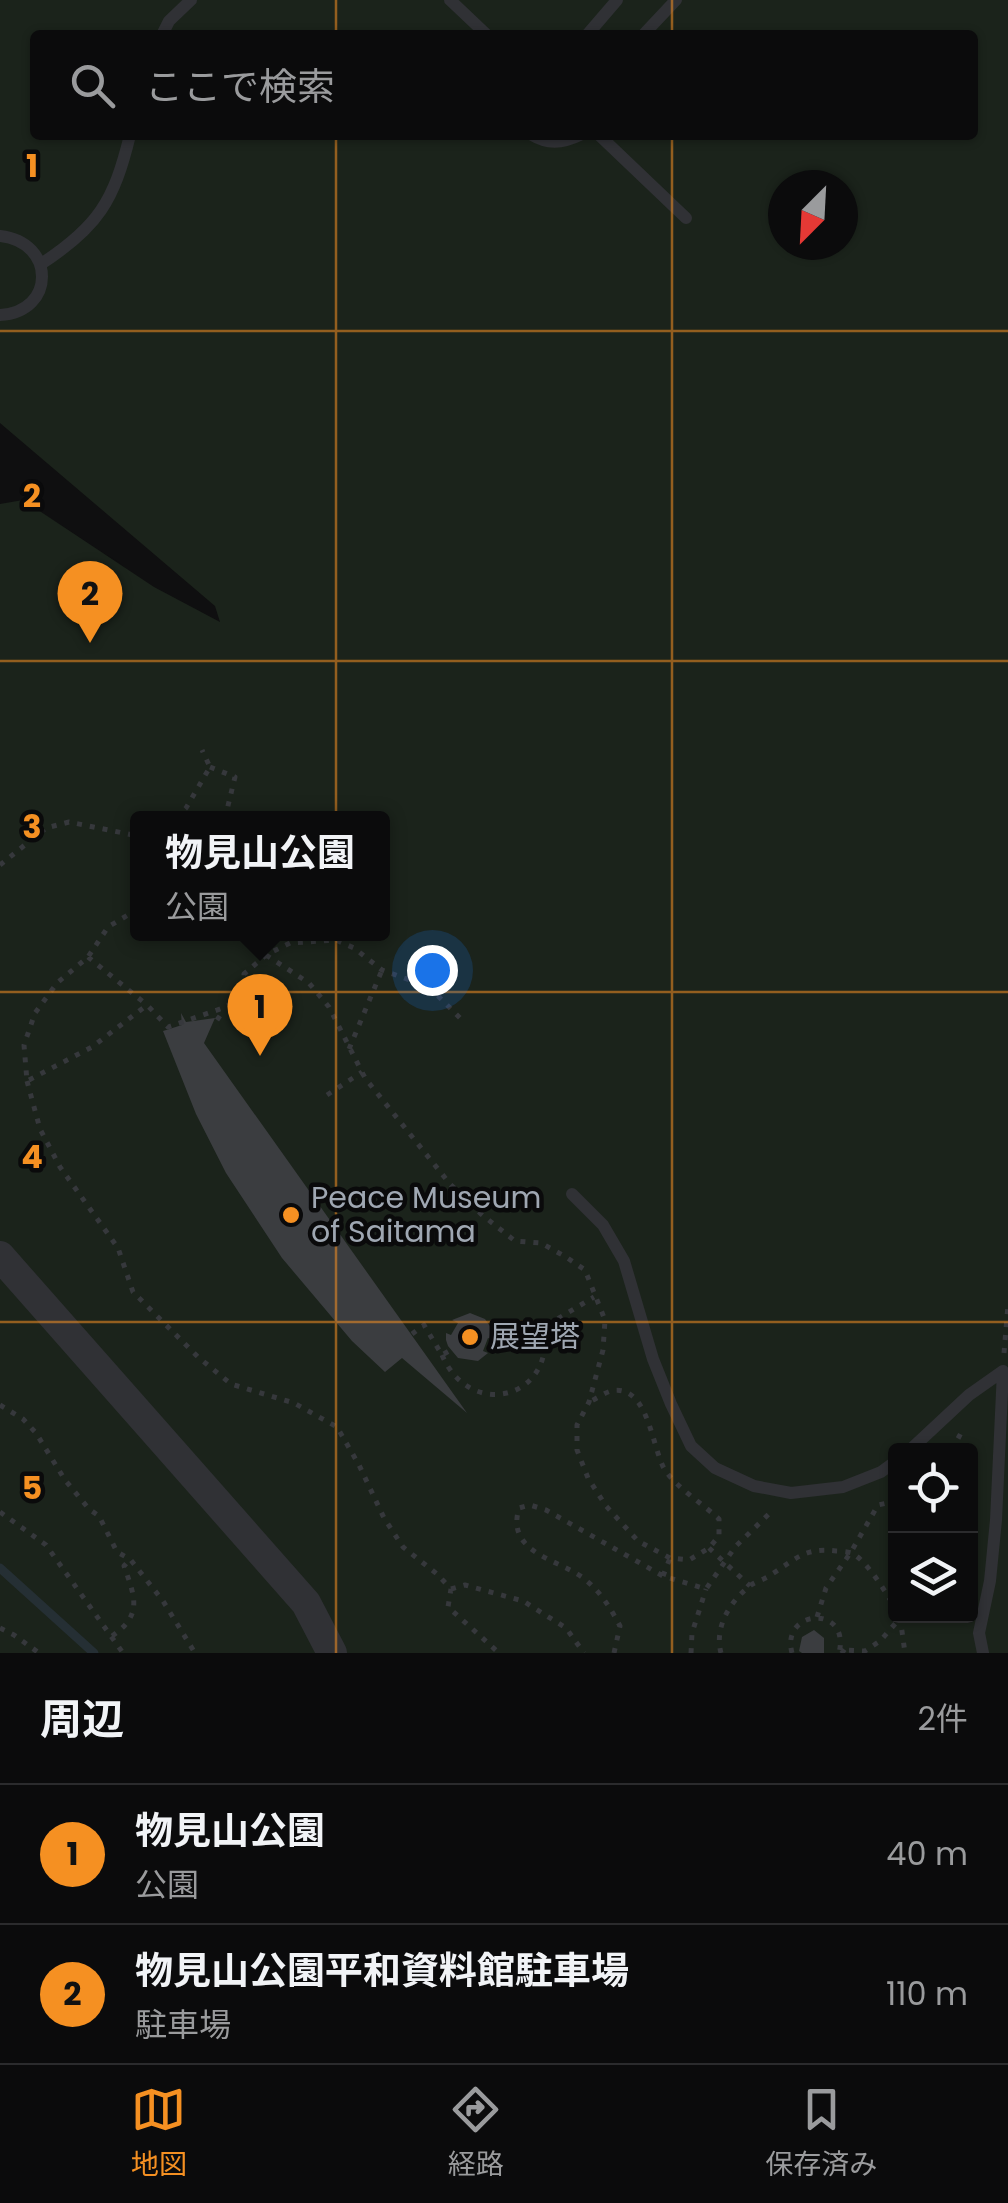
<!DOCTYPE html>
<html lang="ja">
<head>
<meta charset="utf-8">
<style>
	:root { --surface:#0b0b0c; --page:#141415; --text:#f1f3f6; --muted:#9a9b9d; --line:#2b2b2d; --accent:#f59022 }
	body { margin:0; font-family:Poppins,"Noto Sans JP",sans-serif; background:var(--page); color:var(--text) }
	.controls { position:absolute; right:30px; bottom:30px; display:grid; overflow:hidden; border-radius:10px; box-shadow:0 2px 8px #0004 }
	.controls button { width:90px; height:90px; display:grid; place-items:center; padding:0; border:0; border-bottom:2px solid var(--line); background:var(--surface); color:var(--text); font:50px sans-serif }
	.compass { position:absolute; left:768px; top:170px; width:90px; height:90px; border-radius:50%; background:var(--surface); box-shadow:0 2px 8px #0004; rotate:204deg }
	.you { position:absolute; left:432px; top:970px; width:35px; height:35px; margin:-25px; border:8px solid #fff; border-radius:50%; background:#1a73e8; box-shadow:0 0 0 15px #1a73e833 }
	.badge { display:grid; place-items:center; width:65px; height:65px; border-radius:50%; background:var(--accent); color:#111; font-size:32px; font-weight:700 }
	.pin { position:absolute; translate:-50% -82px; filter:drop-shadow(0 2px 5px #0008) }
	.pin::after { content:''; position:absolute; top:52px; width:35px; height:30px; background:inherit; clip-path:polygon(0 0,100% 0,50% 100%) }
	.popup { position:absolute; left:130px; top:811px; width:260px; height:130px; box-sizing:border-box; display:grid; place-content:center; border-radius:10px; background:var(--surface); filter:drop-shadow(0 2px 8px #0005); font-size:32px; white-space:nowrap; color:var(--muted) }
	.popup b { font-size:38px; color:var(--text) }
	.popup::after { content:''; position:absolute; left:50%; top:100%; margin-left:-20px; border:20px solid transparent; border-top-color:var(--surface) }
	.list { margin:0; padding:0; list-style:none }
	h2 { display:flex; justify-content:space-between; align-items:center; height:130px; margin:0; padding:0 40px; font-size:42px }
	h2 small { font-size:32px; font-weight:400; color:var(--muted) }
	.list li { display:grid; grid-template-columns:65px 1fr auto; gap:30px; align-items:center; box-sizing:border-box; height:140px; padding:0 40px; border-top:2px solid var(--line) }
	.list b { display:block; font-size:38px; white-space:nowrap }
	.list p { margin:0; font-size:32px; white-space:nowrap; color:var(--muted) }
	.list em { font-size:32px; font-style:normal; color:var(--muted) }
	.icon { flex:none; width:55px; height:55px; fill:none; stroke:currentColor; stroke-width:2; stroke-linecap:round; stroke-linejoin:round }
	.map { position:relative; flex:none; width:1008px; height:1653px; overflow:hidden }
	.search { position:absolute; background:var(--surface); box-shadow:0 2px 8px #0004; left:30px; right:30px; top:30px; height:110px; display:flex; align-items:center; gap:25px; box-sizing:border-box; padding:0 35px; border-radius:10px; color:var(--muted); font-size:38px }
	.sheet { height:410px; background:var(--surface) }
	nav { display:flex; justify-content:space-around; align-items:center; box-sizing:border-box; height:140px; border-top:2px solid var(--line); background:var(--surface); font-size:28px; color:var(--muted) }
	nav a { display:grid; justify-items:center; gap:5px }
	nav .on { color:var(--accent) }
	.map>svg:first-child { display:block }
	.green { fill:#1b231b; fill-rule:evenodd }
	.lines { fill:none; stroke-linecap:round; stroke-linejoin:round }
	.stream { stroke:#252f34; stroke-width:9 }
	.building { fill:#3b3d40 }
	.path { stroke:#36383c; stroke-width:5; stroke-dasharray:5 8; stroke-linecap:butt }
	.service { stroke:#303135; stroke-width:12 }
	.tertiary { stroke:#303135; stroke-width:30 }
	.grid { fill:none; stroke:#f59022; stroke-width:2.5; stroke-opacity:0.55 }
	.poi-dot { fill:#f59022; stroke:#0a0a0b; stroke-width:4 }
	.labels { text-anchor:middle; stroke-width:9; stroke-linejoin:round; paint-order:stroke }
	.poi-label { font-size:30px; fill:#9fa7b2; stroke:#0a0a0b; text-anchor:start }
	.grid-label { font-size:32px; text-anchor:middle; font-weight:bold; fill:#f59022; stroke:#0a0a0b; stroke-width:9; stroke-linejoin:round; paint-order:stroke }
</style>
</head>
<body>
<div class="map">
<svg width="1008" height="1653" viewBox="0 0 1008 1653">
	<rect width="100%" height="100%" fill="#0f0f10"/>
	<path class="green" d="M0 0H1008V1653H0V504L23 500 154 587 220 622 215 606 0 423ZM35 35H973V135H35ZM783 185H843V245H783ZM138 818H382V934H138ZM896 1450H970V1616H896Z"/>
	<g class="lines">
		<path class="stream" d="M0 1568 94 1653"/>
	</g>
	<path class="building" d="M181 1013 186 1022 215 1018 204 1043 467 1413 402 1358 385 1372 352 1341 282 1258 226 1173 196 1114 163 1031 182 1025Z
		M470 1313 485 1319 494 1332 493 1340 488 1338 483 1351 488 1353 478 1361 458 1358 448 1346 446 1340V1333L451 1335 458 1323 452 1320Z
		M814 1630 824 1638V1653H802L799 1651 802 1637Z"/>
	<g class="lines">
		<path class="path" d="M210 767 235 777 225 818
			M176 818 186 808 210 767 202 750
			M0 865 46 828 69 822 138 836
			M138 909 108 927 88 957 57 983 35 1013 24 1045 27 1081 92 1047 147 1005 168 1027 226 1007 244 994V974L266 955 290 943 336 940 354 948 382 970 429 987 462 1020
			M266 955 309 983 329 1007 365 1078 450 1184 481 1214 515 1241 541 1243 566 1257 585 1270 605 1320 603 1350 589 1402 577 1425V1450L588 1478 606 1506 638 1541 670 1558 689 1560 709 1548 719 1536V1519C703 1504 677 1488 665 1470 652 1450 649 1383 611 1391 604 1393 596 1399 589 1402
			M88 957 147 1005
			M217 1020 224 1010
			M349 1049 382 970
			M27 1081 40 1129 60 1167 118 1248 133 1292 198 1357 231 1384 294 1403 337 1427 359 1465 384 1518 403 1547 437 1574 451 1589 448 1607 499 1653
			M327 1095 362 1072
			M412 1334 424 1325 442 1355 449 1351
			M1004 1353 1008 1305
			M442 1355C470 1421 556 1399 544 1327L594 1297
			M0 1405 23 1419 36 1433 65 1480 89 1509 99 1516 117 1552 130 1559 163 1601 195 1653
			M952 1450 962 1431
			M0 1512 46 1545 123 1653
			M709 1548 750 1586
			M663 1576 670 1558
			M451 1589 465 1585 523 1601 566 1628 584 1653
			M817 1617 826 1588 851 1552 878 1505 896 1501
			M900 1617 905 1653
			M0 1628 14 1635 39 1653
			M112 1636C143 1615 135 1597 124 1566L130 1559
			M614 1653 620 1626C611 1609 602 1594 587 1581 562 1559 505 1555 519 1508L530 1505 546 1510 663 1576 706 1589 735 1547 774 1509
			M691 1653 692 1633 706 1589
			M721 1653C714 1627 730 1601 751 1585 757 1581 766 1579 772 1574 796 1559 805 1547 836 1551 839 1551 849 1552 852 1553 868 1562 886 1593 896 1609
			M792 1653C780 1609 851 1604 839 1653
			M845 1653 841 1650 865 1651 880 1641 902 1616"/>
		<path class="service" d="M450 0 487 35
			M162 35 169 21 191 0
			M587 35 617 0
			M643 35 676 0
			M532 135C548 145 564 143 580 135
			M599 135 686 218
			M0 236C56 242 56 312 0 315
			M41 264C98 227 114 201 130 135
			M572 1194 603 1225 624 1261 653 1359 671 1404 691 1446 715 1468 754 1486 791 1493 843 1487 881 1472 896 1461
			M910 1450 969 1395 1003 1371 996 1520 990 1581 979 1633 983 1653"/>
		<path class="tertiary" d="M0 1256 306 1603 332 1653"/>
	</g>
	<path class="grid" d="M336 0V35M672 0V35M336 135V1653M672 135V1653M0 331H1008M0 661H1008M0 992H1008M0 1322H1008"/>
	<g class="poi-dot">
		<circle cx="291" cy="1215" r="10"/>
		<circle cx="470" cy="1337" r="10"/>
	</g>
	<g class="labels">
		<g class="poi-label">
			<text x="311" y="1208">Peace Museum<tspan x="311" dy="34">of Saitama</tspan></text>
			<text x="490" y="1347">展望塔</text>
		</g>
	</g>
	<g class="grid-label">
		<text x="32" y="177">1</text>
		<text x="32" y="507">2</text>
		<text x="32" y="838">3</text>
		<text x="32" y="1168">4</text>
		<text x="32" y="1499">5</text>
	</g>
</svg>
<div class="controls">
<button><svg class="icon" aria-label="locate" viewBox="0 0 24 24"><circle cx="12" cy="12" r="6"/><path d="M12 2v4M12 18v4M2 12h4M18 12h4"/></svg></button>
<button><svg class="icon" aria-label="layers" viewBox="0 0 24 24"><path d="M12 4l9 5-9 5-9-5zM3 14l9 5 9-5"/></svg></button>
</div>
<svg class="compass" viewBox="-18 -18 36 36"><path d="M0-13l5 13h-10z" fill="#e53935"/><path d="M0 13l5-13h-10z" fill="#9a9b9d"/></svg>
<div class="you"></div>
<div class="pin badge" style="left:260px;top:1056px">1</div>
<div class="popup"><b>物見山公園</b>公園</div>
<div class="pin badge" style="left:90px;top:643px">2</div>
<div class="search"><svg class="icon" aria-label="search" viewBox="0 0 24 24"><circle cx="10" cy="10" r="6"/><path d="M15 15l6 6"/></svg>ここで検索</div>
</div>
<section class="sheet">
<h2>周辺<small>2件</small></h2>
<ul class="list">
<li><span class="badge">1</span><div><b>物見山公園</b><p>公園</p></div><em>40 m</em></li>
<li><span class="badge">2</span><div><b>物見山公園平和資料館駐車場</b><p>駐車場</p></div><em>110 m</em></li>
</ul>
</section>
<nav>
<a class="on"><svg class="icon" aria-label="map" viewBox="0 0 24 24"><path d="M3 6l6-2 6 2 6-2v14l-6 2-6-2-6 2zM9 4v14M15 6v14"/></svg>地図</a>
<a><svg class="icon" aria-label="directions" viewBox="0 0 24 24"><path d="M12 3l9 9-9 9-9-9zM9 14v-3h6M13 9l2 2-2 2"/></svg>経路</a>
<a><svg class="icon" aria-label="saved" viewBox="0 0 24 24"><path d="M7 4h10v16l-5-4-5 4z"/></svg>保存済み</a>
</nav>
</body>
</html>
